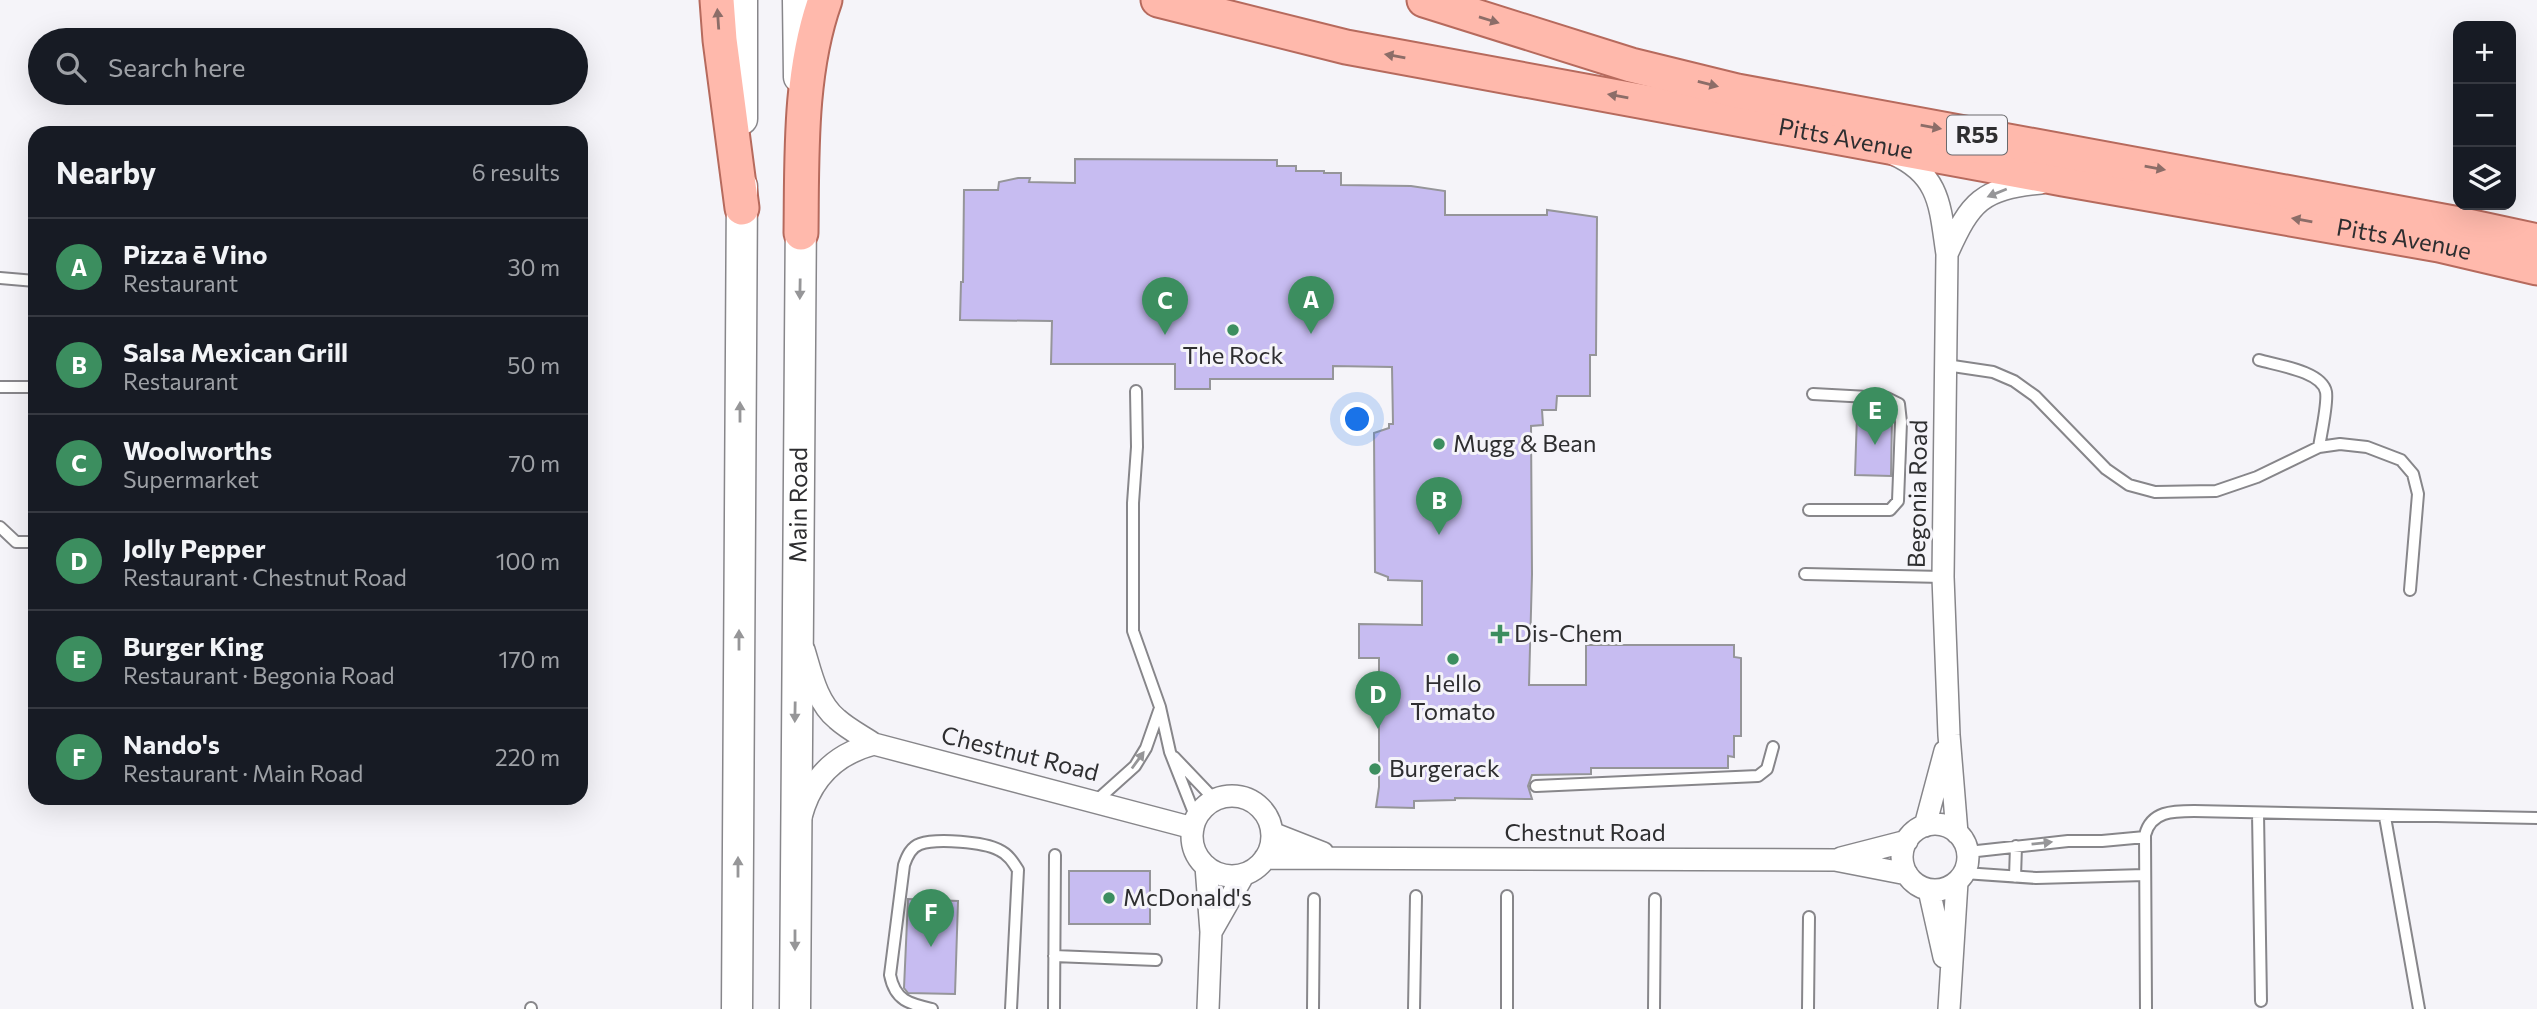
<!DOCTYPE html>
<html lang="en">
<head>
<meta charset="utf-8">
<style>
	:root { --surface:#171b24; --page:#242831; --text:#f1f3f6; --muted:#9ea1a6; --line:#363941; --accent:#3c8e5f }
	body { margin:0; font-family:Commissioner,sans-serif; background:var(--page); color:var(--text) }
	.controls { position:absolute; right:21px; top:21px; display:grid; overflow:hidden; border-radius:14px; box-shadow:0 7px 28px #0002 }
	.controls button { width:63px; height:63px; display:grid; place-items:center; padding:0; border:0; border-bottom:2px solid var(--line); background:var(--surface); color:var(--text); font:35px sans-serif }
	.you { position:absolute; left:1358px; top:420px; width:24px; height:24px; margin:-18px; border:5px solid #fff; border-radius:50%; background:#1a73e8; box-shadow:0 0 0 10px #1a73e833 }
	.badge { display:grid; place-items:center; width:46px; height:46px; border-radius:50%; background:var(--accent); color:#fff; font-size:23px; font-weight:700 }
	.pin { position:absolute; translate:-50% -58px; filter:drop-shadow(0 2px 4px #0008) }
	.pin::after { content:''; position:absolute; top:37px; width:24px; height:21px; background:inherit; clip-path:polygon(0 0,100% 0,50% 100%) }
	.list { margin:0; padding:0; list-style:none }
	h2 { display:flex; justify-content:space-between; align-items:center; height:91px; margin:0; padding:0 28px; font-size:30px }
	h2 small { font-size:23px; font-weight:400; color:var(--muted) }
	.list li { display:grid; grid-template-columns:46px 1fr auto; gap:21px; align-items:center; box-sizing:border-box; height:98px; padding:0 28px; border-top:2px solid var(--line) }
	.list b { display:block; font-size:26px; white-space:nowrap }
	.list p { margin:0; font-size:23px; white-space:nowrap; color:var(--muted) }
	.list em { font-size:23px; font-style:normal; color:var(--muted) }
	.icon { flex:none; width:38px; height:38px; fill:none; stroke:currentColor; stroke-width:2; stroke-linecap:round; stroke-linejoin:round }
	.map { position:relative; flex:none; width:2537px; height:1009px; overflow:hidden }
	.search { position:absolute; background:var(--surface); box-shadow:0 7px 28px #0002; left:28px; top:28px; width:560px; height:77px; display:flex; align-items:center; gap:18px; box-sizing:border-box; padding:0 24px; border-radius:38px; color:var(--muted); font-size:26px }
	.panel { position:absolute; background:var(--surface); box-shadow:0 7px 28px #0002; left:28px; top:126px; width:560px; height:679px; border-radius:21px }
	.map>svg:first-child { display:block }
	.building { fill:#c7bcf1; stroke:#959599; stroke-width:2 }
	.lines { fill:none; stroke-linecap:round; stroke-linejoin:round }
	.service-casing { stroke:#87868a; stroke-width:14 }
	.minor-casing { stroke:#87868a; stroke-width:24 }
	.secondary-casing { stroke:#87868a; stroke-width:33 }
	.primary-casing { stroke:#b66a5d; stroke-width:37 }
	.service { stroke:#fff; stroke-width:10 }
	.minor { stroke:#fff; stroke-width:21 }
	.secondary { stroke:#fff; stroke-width:30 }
	.primary { stroke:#ffb9ac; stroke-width:33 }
	.oneway { fill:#8c6d68 }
	.oneway2 { fill:#969698 }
	.poi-dot { fill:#3c8e5f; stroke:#f5f4f9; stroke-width:2.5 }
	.labels { text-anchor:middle; stroke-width:6; stroke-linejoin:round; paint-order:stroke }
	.shield { fill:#f5f4f9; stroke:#6a696c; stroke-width:2 }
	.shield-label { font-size:23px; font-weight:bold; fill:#2e2e30 }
	.street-label { font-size:24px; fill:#2e2e30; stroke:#f5f4f9 }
	.poi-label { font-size:24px; fill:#2e2e30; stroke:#f5f4f9; text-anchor:start }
</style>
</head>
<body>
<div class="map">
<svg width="2537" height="1009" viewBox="0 0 2537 1009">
	<rect width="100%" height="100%" fill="#f5f4f9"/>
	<path class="building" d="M1075 159 1277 160V166H1296V171H1324V173H1341V185L1411 186 1445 191V215H1547V210L1597 217 1596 355H1590V396H1557L1556 410H1542L1543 425 1531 426 1532 574 1529 685H1586V645H1734V657L1741 658V736H1734V757L1728 756V768H1591V774L1532 775 1528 786 1532 799 1455 798V800L1414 801V808L1376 807 1379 787V658H1359V624L1422 625V581L1388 580V577L1375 572 1374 433 1389 428V424H1393L1392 367 1333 366V379H1210V389H1175V364H1051L1052 321 960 320 961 282H963L964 190H998L999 182 1018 178H1030L1029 182 1075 183Z
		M1857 415 1892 416 1891 476 1855 475Z
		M1069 871H1150V924H1069Z
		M908 899 958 901 955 994 908 993 904 988Z"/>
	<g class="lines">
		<defs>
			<path id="service" d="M0 278 35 281
				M2259 360C2276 365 2322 371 2326 392 2328 403 2321 434 2319 447
				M1946 365 1993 372 2014 381 2035 396 2106 469 2129 485 2155 492 2216 491 2257 477 2319 447 2340 444 2367 447 2401 460 2413 474 2418 494 2410 590
				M0 387H35
				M1136 391 1137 447 1133 503V631L1160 707 1170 752 1196 818
				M1809 510H1890L1898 501 1901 422 1899 404 1887 398 1813 394
				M0 527 16 542H35
				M1805 574 1943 577
				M1174 757 1215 800
				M1536 786 1758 776 1767 769 1773 747
				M1096 801 1135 766 1146 748 1160 708
				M2258 813 2261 1001
				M2385 817 2419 1009
				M1968 852 2068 841H2102L2145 837
				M1964 873 2036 878 2145 875
				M2015 877 2016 846
				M1054 956 1156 960
				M531 1009V1008
				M932 1009C910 1004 895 1001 890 975L904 865C907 856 911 847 920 844 937 838 984 842 999 850 1008 854 1013 862 1018 870L1011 1009
				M1054 1009 1055 855
				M1313 1009 1314 899
				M1414 1009 1416 896
				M1507 1009V896
				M1654 1009 1655 899
				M1808 1009 1809 917
				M2146 1009 2145 835C2151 811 2173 811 2194 811L2537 818"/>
			<path id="minor" d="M1893 154C1941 175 1940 208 1947 254L1943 577 1949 735 1957 833
				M1947 254C1971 201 1981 189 2041 183
				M804 650C811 673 817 703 837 719 848 729 862 736 874 744L1193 828
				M1192 836a40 40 0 1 1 80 0a40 40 0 1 1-80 0Z
				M801 817C811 778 835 754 874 744
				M1902 857a33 33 0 1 1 66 0a33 33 0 1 1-66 0Z
				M1925 826 1945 751
				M1272 833 1323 853
				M1265 858 1835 860 1907 874
				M1841 858 1907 841
				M1206 866 1211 932 1208 1009
				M1929 890 1944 957
				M1211 932 1244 874
				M1949 1009 1957 882"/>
			<g id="secondary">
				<path d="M798 0 799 77"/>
				<path d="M742 119V0"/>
				<path d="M737 1009 742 186"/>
				<path id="s1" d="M795 1009 801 210"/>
			</g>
			<g id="primary">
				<path d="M717 0 720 40 742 208"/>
				<path id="s2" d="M1158 0 1346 47 2063 179 2439 245 2537 268"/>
				<path d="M1424 0 1631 65 1737 91 2459 224 2537 241"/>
				<path d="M801 233C802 157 799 73 825 0"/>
			</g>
		</defs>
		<use href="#service" class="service-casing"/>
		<use href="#minor" class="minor-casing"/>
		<use href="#secondary" class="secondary-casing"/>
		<use href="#primary" class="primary-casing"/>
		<use href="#service" class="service"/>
		<use href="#minor" class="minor"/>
		<use href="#secondary" class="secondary"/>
		<use href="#primary" class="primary"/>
	</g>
	<defs><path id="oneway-solid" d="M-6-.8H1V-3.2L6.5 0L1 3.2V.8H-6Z" transform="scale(1.75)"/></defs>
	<g class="oneway">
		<use href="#oneway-solid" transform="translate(718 19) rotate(-94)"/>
		<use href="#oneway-solid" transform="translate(1489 20) rotate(17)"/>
		<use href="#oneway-solid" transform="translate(1395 56) rotate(-170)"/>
		<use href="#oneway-solid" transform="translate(1708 84) rotate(14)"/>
		<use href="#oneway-solid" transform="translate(1618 96) rotate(-170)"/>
		<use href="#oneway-solid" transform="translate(1931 127) rotate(10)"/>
		<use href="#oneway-solid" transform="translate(2155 168) rotate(10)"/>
		<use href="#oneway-solid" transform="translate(2302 220) rotate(-170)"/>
	</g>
	<g class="oneway2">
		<use href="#oneway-solid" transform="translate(1997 193) rotate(158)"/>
		<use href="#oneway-solid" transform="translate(800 289) rotate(91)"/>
		<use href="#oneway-solid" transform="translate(740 412) rotate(-90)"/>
		<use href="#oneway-solid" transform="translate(739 640) rotate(-90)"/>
		<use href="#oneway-solid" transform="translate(795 712) rotate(91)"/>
		<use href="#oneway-solid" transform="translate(1138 760) rotate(-54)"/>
		<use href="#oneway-solid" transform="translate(2042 843) rotate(-6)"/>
		<use href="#oneway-solid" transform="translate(738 867) rotate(-90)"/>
		<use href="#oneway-solid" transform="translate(795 940) rotate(90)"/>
	</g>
	<g class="poi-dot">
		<circle cx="1233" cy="330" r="7"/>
		<circle cx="1439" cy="444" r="7"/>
		<path d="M1496.5 623.5h7v7h7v7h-7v7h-7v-7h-7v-7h7z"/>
		<circle cx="1453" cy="659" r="7"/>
		<circle cx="1375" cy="769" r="7"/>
		<circle cx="1109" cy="898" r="7"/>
	</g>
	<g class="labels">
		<rect class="shield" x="1947" y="115.5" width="60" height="39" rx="5"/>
		<g class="shield-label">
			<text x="1977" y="143">R55</text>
		</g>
		<g class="street-label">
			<text dy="8" stroke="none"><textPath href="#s2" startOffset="702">Pitts Avenue</textPath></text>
			<text dy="8" stroke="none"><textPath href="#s2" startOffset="1269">Pitts Avenue</textPath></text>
			<text transform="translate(1918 494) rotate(-89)" y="8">Begonia Road</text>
			<text dy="8" stroke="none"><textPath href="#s1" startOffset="504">Main Road</textPath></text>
			<text transform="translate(1020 754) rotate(14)" y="8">Chestnut Road</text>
			<text x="1585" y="841">Chestnut Road</text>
		</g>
		<g class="poi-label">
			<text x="1233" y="364" text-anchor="middle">The Rock</text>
			<text x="1453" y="452">Mugg &amp; Bean</text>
			<text x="1514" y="642">Dis-Chem</text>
			<text x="1453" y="692" text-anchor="middle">Hello<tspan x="1453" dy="28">Tomato</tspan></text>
			<text x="1389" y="777">Burgerack</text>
			<text x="1123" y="906">McDonald's</text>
		</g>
	</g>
</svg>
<div class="controls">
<button>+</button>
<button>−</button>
<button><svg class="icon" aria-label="layers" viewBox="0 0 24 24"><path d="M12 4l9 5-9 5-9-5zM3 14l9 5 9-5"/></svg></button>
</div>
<div class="you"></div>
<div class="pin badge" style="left:1311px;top:334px">A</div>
<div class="pin badge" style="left:1439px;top:535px">B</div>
<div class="pin badge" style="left:1165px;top:335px">C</div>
<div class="pin badge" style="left:1378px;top:729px">D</div>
<div class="pin badge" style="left:1875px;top:445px">E</div>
<div class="pin badge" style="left:931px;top:947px">F</div>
<div class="search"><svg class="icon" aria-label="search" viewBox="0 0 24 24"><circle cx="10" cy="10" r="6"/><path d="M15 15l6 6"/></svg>Search here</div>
<section class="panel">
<h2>Nearby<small>6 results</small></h2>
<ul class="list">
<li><span class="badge">A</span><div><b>Pizza ē Vino</b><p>Restaurant</p></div><em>30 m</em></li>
<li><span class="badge">B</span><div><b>Salsa Mexican Grill</b><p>Restaurant</p></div><em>50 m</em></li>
<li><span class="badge">C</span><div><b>Woolworths</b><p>Supermarket</p></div><em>70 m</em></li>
<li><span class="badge">D</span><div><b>Jolly Pepper</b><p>Restaurant · Chestnut Road</p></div><em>100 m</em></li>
<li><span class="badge">E</span><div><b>Burger King</b><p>Restaurant · Begonia Road</p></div><em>170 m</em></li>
<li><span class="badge">F</span><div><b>Nando's</b><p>Restaurant · Main Road</p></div><em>220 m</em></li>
</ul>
</section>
</div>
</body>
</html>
